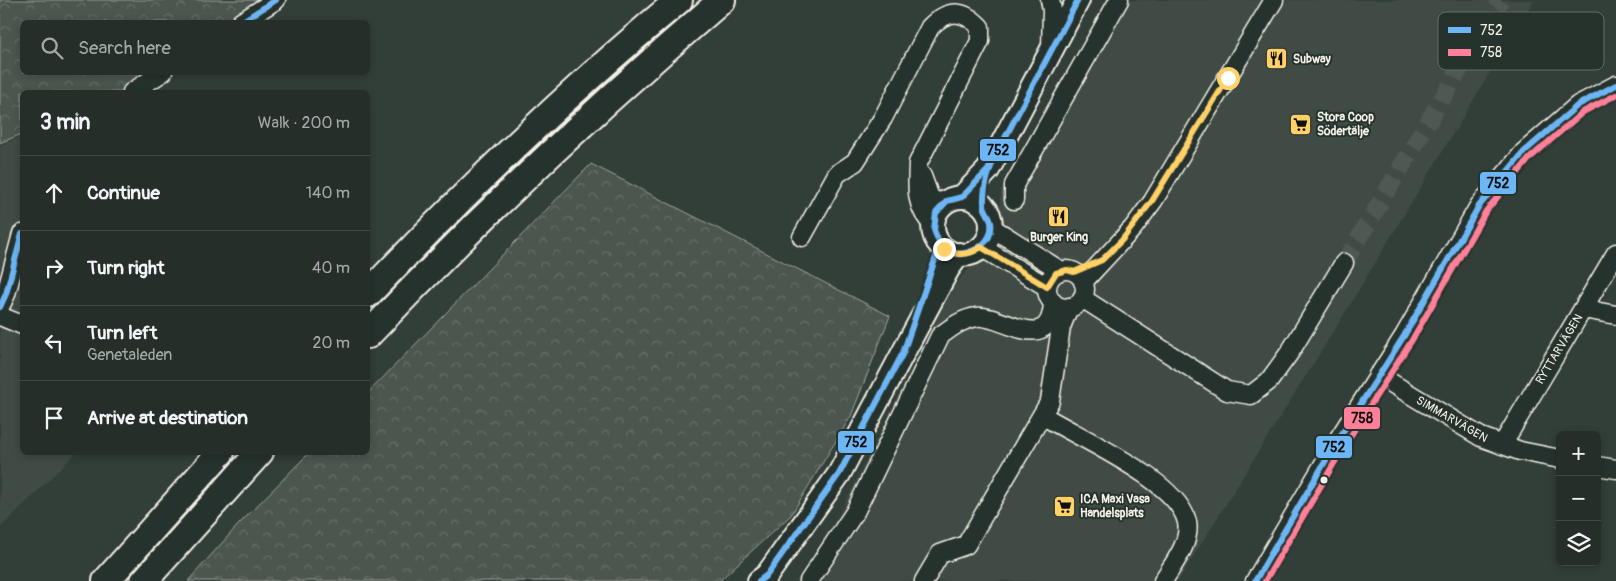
<!DOCTYPE html>
<html lang="en">
<head>
<meta charset="utf-8">
<style>
	:root { --surface:#262e2a; --page:#323a36; --text:#f1f3f6; --muted:#a4a8a8; --line:#424a47 }
	body { margin:0; font-family:Pangolin,sans-serif; background:var(--page); color:var(--text) }
	.controls { position:absolute; right:15px; bottom:15px; display:grid; overflow:hidden; border-radius:8px; box-shadow:0 2px 8px #0003 }
	.controls button { width:45px; height:45px; display:grid; place-items:center; padding:0; border:0; border-bottom:1px solid var(--line); background:var(--surface); color:var(--text); font:25px sans-serif }
	.stop { position:absolute; width:15px; height:15px; margin:-11px; border:4px solid #ffd166; border-radius:50%; background:#fff }
	.stop.end { background:#ffd166; border-color:#fff; box-shadow:0 1px 5px #0008 }
	.list { margin:0; padding:0; list-style:none }
	h2 { display:flex; justify-content:space-between; align-items:center; height:65px; margin:0; padding:0 20px; font-size:21px }
	h2 small { font-size:16px; font-weight:400; color:var(--muted) }
	.list li { display:grid; grid-template-columns:32px 1fr auto; gap:15px; align-items:center; box-sizing:border-box; height:75px; padding:0 20px; border-top:1px solid var(--line) }
	.list b { display:block; font-size:19px; white-space:nowrap }
	.list p { margin:0; font-size:16px; white-space:nowrap; color:var(--muted) }
	.list em { font-size:16px; font-style:normal; color:var(--muted) }
	.icon { flex:none; width:28px; height:28px; fill:none; stroke:currentColor; stroke-width:2; stroke-linecap:round; stroke-linejoin:round }
	.map { position:relative; flex:none; width:1616px; height:581px; overflow:hidden }
	.search { position:absolute; background:var(--surface); box-shadow:0 2px 8px #0003; left:20px; top:20px; width:350px; height:55px; display:flex; align-items:center; gap:12px; box-sizing:border-box; padding:0 18px; border-radius:8px; color:var(--muted); font-size:19px }
	.panel { position:absolute; background:var(--surface); box-shadow:0 2px 8px #0003; left:20px; top:90px; width:350px; height:365px; border-radius:8px }
	.map>svg:first-child { display:block }
	.built { fill:#404b44 }
	.forest { fill:url(#forest-crowns); stroke:#a0a49c }
	.lines { fill:none; stroke-linecap:round; stroke-linejoin:round }
	.minor-tunnel { stroke:#4f5952; stroke-width:18; stroke-dasharray:18 9; stroke-linecap:butt }
	.minor-casing { stroke:#f4f1e8; stroke-width:21 }
	.major-casing { stroke:#f4f1e8; stroke-width:26 }
	.highway-casing { stroke:#f4f1e8; stroke-width:30 }
	.minor { stroke:#26332d; stroke-width:18 }
	.major { stroke:#26332d; stroke-width:22 }
	.highway { stroke:#26332d; stroke-width:26 }
	.bus-1-casing { stroke:#26332d; stroke-width:10 }
	.bus-2-casing { stroke:#26332d; stroke-width:10 }
	.bus-1 { stroke:#6db6f5; stroke-width:6 }
	.bus-2 { stroke:#ff8098; stroke-width:6 }
	.route { stroke:#ffd166; stroke-width:6 }
	.bus-dot { fill:#f4f1e8; stroke:#26332d; stroke-width:2 }
	.labels { text-anchor:middle; stroke-width:4; stroke-linejoin:round; paint-order:stroke }
	.poi-label { font-size:12px; font-weight:bold; fill:#f4f1e8; stroke:#26332d; text-anchor:start }
	.street-label { font-size:12px; fill:#f4f1e8; stroke:#26332d }
	.key { fill:#26332d; stroke:#646c65; stroke-width:1 }
	.key-label { font-size:14px; fill:#f4f1e8 }
	.line-badge { stroke:#26332d; stroke-width:2 }
	.pale-badge-label { font-size:14px; text-anchor:middle; font-weight:bold; fill:#111 }
</style>
</head>
<body>
<div class="map">
<svg width="1616" height="581" viewBox="0 0 1616 581">
	<defs>
		<pattern id="forest-crowns" width="20" height="18" patternUnits="userSpaceOnUse" patternTransform="scale(1.25)"><rect width="20" height="18" fill="#4c564f"/><path d="M2 6a3 3 0 1 1 6 0M12 15a3 3 0 1 1 6 0" fill="none" stroke="#666f68"/></pattern>
	</defs>
	<rect width="100%" height="100%" fill="#323e38"/>
	<filter id="ink" filterUnits="userSpaceOnUse"><feTurbulence type="fractalNoise" baseFrequency=".02" numOctaves="2"/><feDisplacementMap in="SourceGraphic" scale="10" xChannelSelector="R" yChannelSelector="G"/><feConvolveMatrix kernelMatrix="1 2 1 2 8 2 1 2 1" color-interpolation-filters="sRGB"/></filter>
	<g filter="url(#ink)">
		<path class="built" d="M1106 0H1534L1340 321 1178 581H797L839 515 951 290 967 271 996 244 1001 190Z
			M22 136V452L76 453 0 528V146Z"/>
		<path class="forest" d="M0 0H276L241 22H22V72L163 73 127 92H22V134L0 143Z
			M591 164 890 316 851 416 791 515 719 581H188L239 524 309 453 368 452V393Z"/>
		<g class="lines">
			<path class="minor-tunnel" d="M1344 263 1501 0"/>
			<defs>
				<path id="minor" d="M1050 0 1052 10 1051 49
					M241 22 276 0
					M132 92 163 72
					M922 176 930 198 942 204
					M1014 200V185L1119 0
					M991 227 1061 271
					M802 237 837 174 855 162 883 118 930 27C948 9 963 9 980 27V41L918 163C917 188 915 207 933 225
					M981 247 1047 287
					M1047 289a19 19 0 1 1 38 0a19 19 0 1 1-38 0Z
					M1083 282 1133 228 1153 201 1274 0
					M1082 298 1227 391 1251 395 1269 381 1290 352 1344 263
					M0 307 6 294 22 234
					M1583 309 1616 315
					M0 316 22 325
					M1378 375 1481 437 1520 451 1560 459
					M1042 415C1077 437 1178 480 1187 522 1191 543 1173 564 1163 581
					M1502 445 1616 253
					M1597 466 1616 469
					M809 581 855 512 940 336C952 327 962 319 977 317 1001 314 1051 358 1053 302
					M924 581 940 554 966 545 1050 401 1061 327 1069 307
					M1255 581 1339 438 1404 336 1479 206 1524 152 1578 105 1616 85"/>
				<path id="major" d="M962 197 988 170 1078 0
					M933 226a29 29 0 1 1 58 0a29 29 0 1 1-58 0Z
					M759 581 767 575 839 474 903 353 948 269 959 254"/>
				<path id="highway" d="M368 294C466 191 569 91 679 0
					M368 335C480 217 598 106 722 0
					M106 581 221 452
					M144 581 260 452"/>
			</defs>
			<use href="#minor" class="minor-casing"/>
			<use href="#major" class="major-casing"/>
			<use href="#highway" class="highway-casing"/>
			<use href="#minor" class="minor"/>
			<use href="#major" class="major"/>
			<use href="#highway" class="highway"/>
			<defs>
				<path id="bus-1" d="M241 22 276 0
					M959 254C976 252 994 242 991 222 990 215 984 211 984 204 983 186 990 167 998 151
					M0 307 6 294 22 234
					M759 581 767 575 839 474 903 353 940 245 934 230 936 213 947 201 962 197 988 170 1078 0
					M1255 581 1339 438 1404 336 1479 206 1524 152 1578 105 1616 85"/>
				<path id="bus-2" d="M1265 581 1346 443 1412 340 1486 211 1530 158 1583 112 1616 95"/>
			</defs>
			<use href="#bus-1" class="bus-1-casing"/>
			<use href="#bus-2" class="bus-2-casing"/>
			<use href="#bus-1" class="bus-1"/>
			<use href="#bus-2" class="bus-2"/>
		</g>
	</g>
	<g class="lines" filter="url(#ink)">
		<path class="route" d="M944 249C957 256 969 256 981 247L1047 287 1056 273 1067 270 1074 272 1102 260 1122 240 1152 201 1228 78"/>
	</g>
	<defs>
		<symbol id="restaurant-square" viewBox="-11 -11 22 22"><rect x="-9" y="-9" width="18" height="18" rx="4" fill="#ffd166" stroke="#26332d"/><path d="M-5-6h1v4h1v-4h1v4h1v-4h1v5L-1.5 .5V6h-2V.5L-5-1ZM5-6V6H3V1.5H1.5Q1.5-4 5-6Z" fill="#111"/></symbol>
		<symbol id="supermarket-square" viewBox="-11 -11 22 22"><rect x="-9" y="-9" width="18" height="18" rx="4" fill="#ffd166" stroke="#26332d"/><path d="M-6-5.5h2.5l.6 2H6L4.5 2H-2.5L-4.4-4H-6ZM-1.5 3.2a1.3 1.3 0 1 0 .1 0ZM3 3.2a1.3 1.3 0 1 0 .1 0Z" fill="#111"/></symbol>
	</defs>
	<g fill-rule="evenodd">
		<use href="#restaurant-square" x="1264" y="46" width="25" height="25"/>
		<use href="#supermarket-square" x="1288" y="112" width="25" height="25"/>
		<use href="#restaurant-square" x="1046" y="204" width="25" height="25"/>
		<use href="#supermarket-square" x="1052" y="494" width="25" height="25"/>
	</g>
	<circle class="bus-dot" cx="1324" cy="480" r="4.5"/>
	<g class="labels">
		<g class="poi-label">
			<text x="1293" y="63">Subway</text>
			<text x="1317" y="121">Stora Coop<tspan x="1317" dy="14">Södertälje</tspan></text>
			<text x="1059" y="241" text-anchor="middle">Burger King</text>
			<text x="1080" y="503">ICA Maxi Vasa<tspan x="1080" dy="14">Handelsplats</tspan></text>
		</g>
		<g class="street-label">
			<text transform="translate(1559 349) rotate(-59)" y="4">RYTTARVÄGEN</text>
			<text transform="translate(1452 419) rotate(30)" y="4">SIMMARVÄGEN</text>
		</g>
	</g>
	<rect x="1438" y="12" width="166" height="58" rx="8" class="key"/>
	<rect x="1448" y="27" width="23" height="6" fill="#6db6f5"/>
	<rect x="1448" y="49" width="23" height="7" fill="#ff8098"/>
	<g class="key-label">
		<text x="1480" y="35">752</text>
		<text x="1480" y="57">758</text>
	</g>
	<g class="line-badge">
		<rect x="979" y="138" width="38" height="24" rx="5" fill="#6db6f5"/>
		<rect x="1479" y="171" width="38" height="24" rx="5" fill="#6db6f5"/>
		<rect x="1343" y="406" width="38" height="24" rx="5" fill="#ff8098"/>
		<rect x="837" y="430" width="38" height="24" rx="5" fill="#6db6f5"/>
		<rect x="1315" y="435" width="38" height="24" rx="5" fill="#6db6f5"/>
	</g>
	<g class="pale-badge-label">
		<text x="998" y="155">752</text>
		<text x="1498" y="188">752</text>
		<text x="1362" y="423">758</text>
		<text x="856" y="447">752</text>
		<text x="1334" y="452">752</text>
	</g>
</svg>
<div class="controls">
<button>+</button>
<button>−</button>
<button><svg class="icon" aria-label="layers" viewBox="0 0 24 24"><path d="M12 4l9 5-9 5-9-5zM3 14l9 5 9-5"/></svg></button>
</div>
<div class="stop" style="left:1228px;top:78px"></div>
<div class="stop end" style="left:944px;top:249px"></div>
<div class="search"><svg class="icon" aria-label="search" viewBox="0 0 24 24"><circle cx="10" cy="10" r="6"/><path d="M15 15l6 6"/></svg>Search here</div>
<section class="panel">
<h2>3 min<small>Walk · 200 m</small></h2>
<ul class="list">
<li><svg class="icon" aria-label="ahead" viewBox="0 0 24 24"><path d="M12 20V5M6 11l6-6 6 6"/></svg><div><b>Continue</b></div><em>140 m</em></li>
<li><svg class="icon" aria-label="right" viewBox="0 0 24 24"><path d="M7 20v-9h11M14 6l5 5-5 5"/></svg><div><b>Turn right</b></div><em>40 m</em></li>
<li><svg class="icon" aria-label="left" viewBox="0 0 24 24"><path d="M17 20v-9H6M10 6l-5 5 5 5"/></svg><div><b>Turn left</b><p>Genetaleden</p></div><em>20 m</em></li>
<li><svg class="icon" aria-label="arrive" viewBox="0 0 24 24"><path d="M6 21V4h12l-3 4 3 4H6"/></svg><div><b>Arrive at destination</b></div></li>
</ul>
</section>
</div>
</body>
</html>
